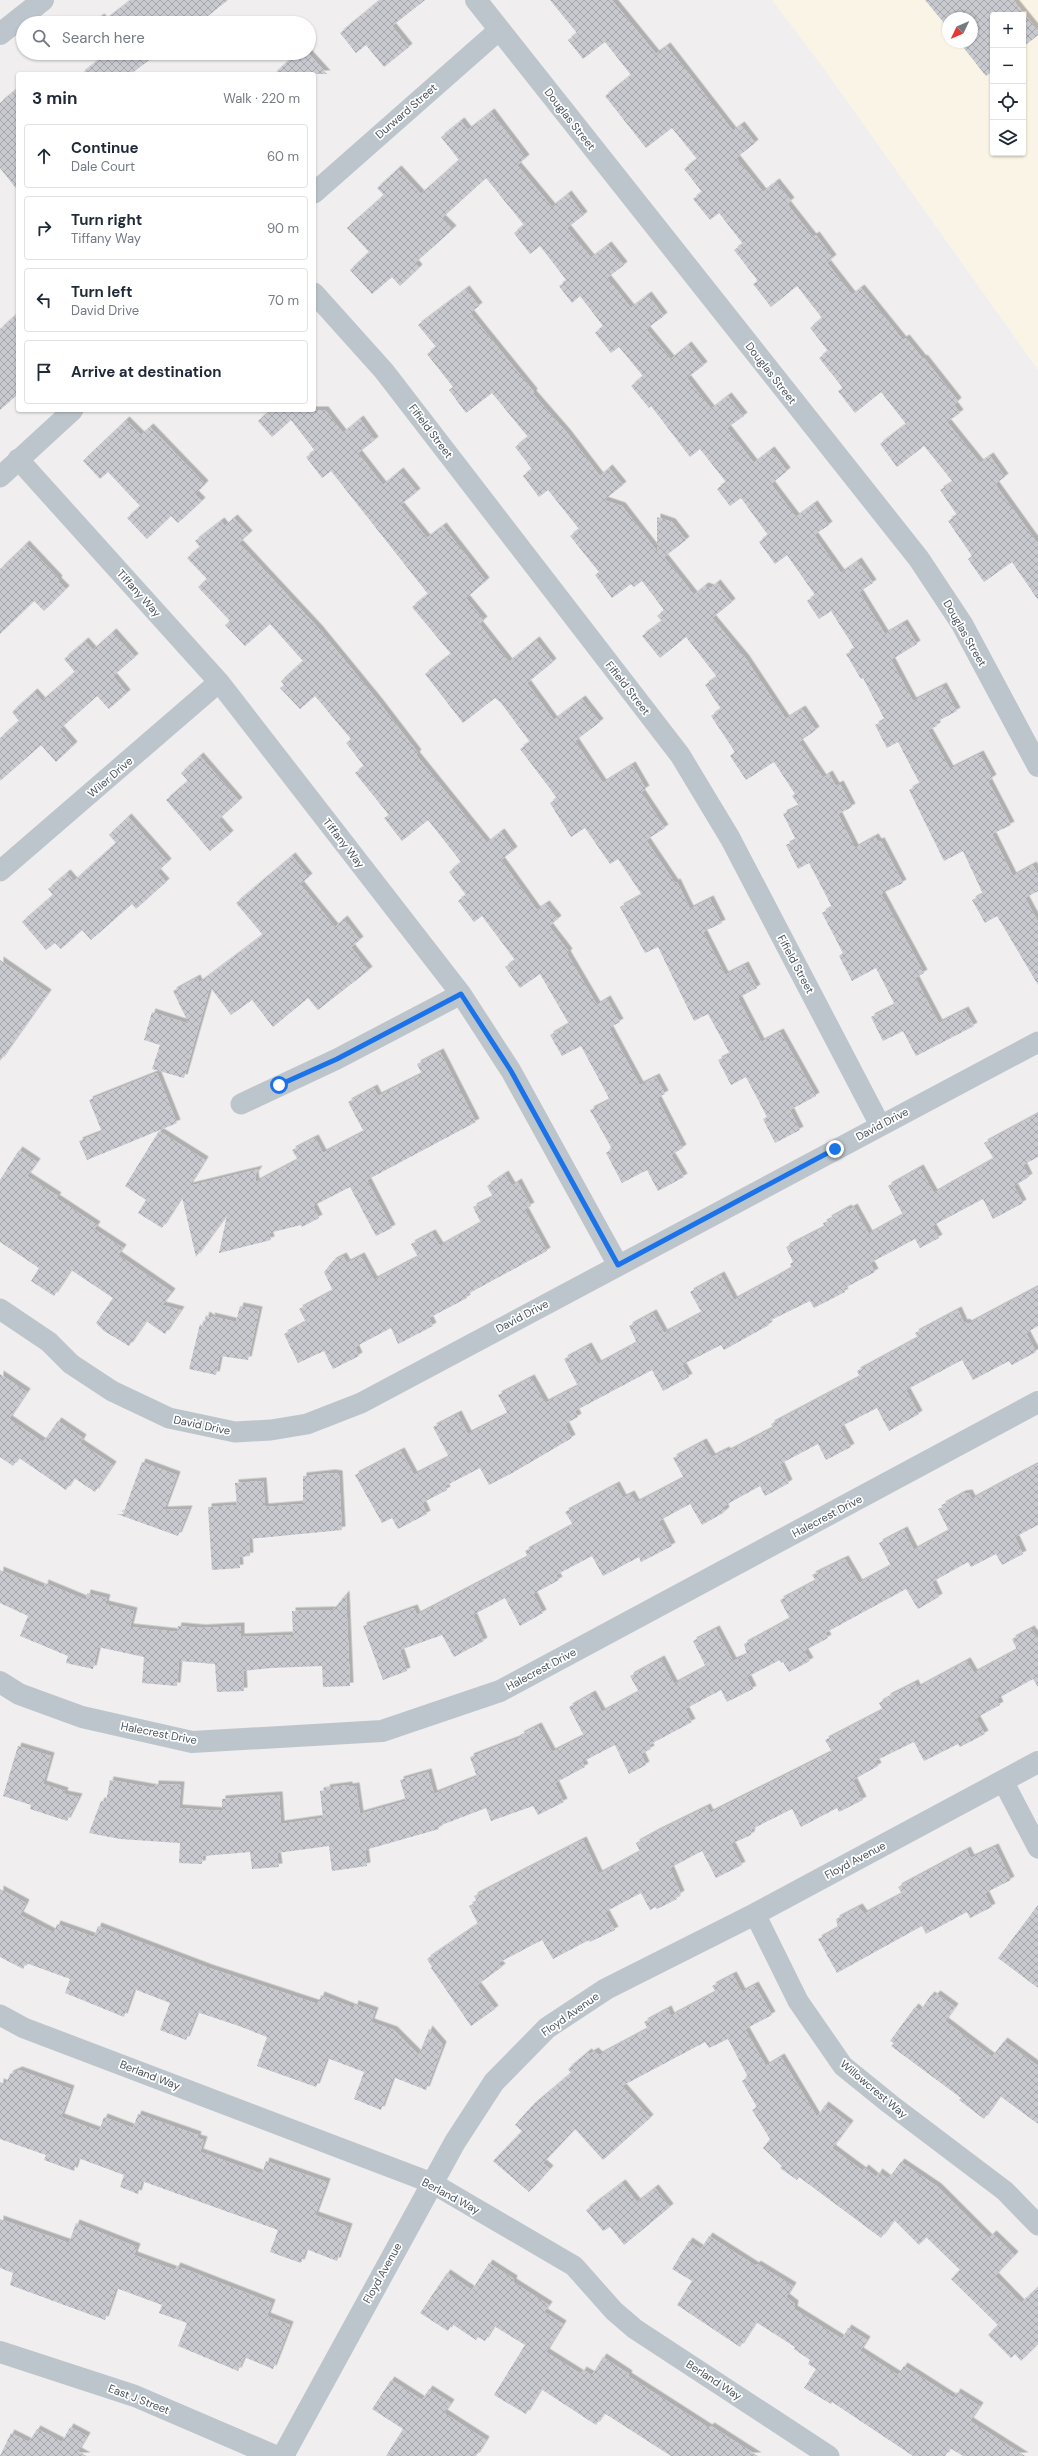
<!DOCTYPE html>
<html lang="en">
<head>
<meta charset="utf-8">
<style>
	:root { --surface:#fff; --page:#f2f2f3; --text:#1f2937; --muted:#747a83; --line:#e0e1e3 }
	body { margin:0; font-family:"DM Sans",sans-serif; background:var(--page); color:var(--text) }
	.controls { position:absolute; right:12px; top:12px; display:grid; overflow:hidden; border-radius:4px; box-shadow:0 1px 3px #0004 }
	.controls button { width:36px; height:36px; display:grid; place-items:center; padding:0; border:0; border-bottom:1px solid var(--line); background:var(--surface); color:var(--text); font:20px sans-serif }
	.compass { position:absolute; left:942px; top:12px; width:36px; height:36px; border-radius:50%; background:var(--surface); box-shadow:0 1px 3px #0004; rotate:226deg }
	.stop { position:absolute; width:12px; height:12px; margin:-9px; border:3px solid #1a73e8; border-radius:50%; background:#fff }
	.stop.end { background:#1a73e8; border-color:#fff; box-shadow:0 1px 4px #0008 }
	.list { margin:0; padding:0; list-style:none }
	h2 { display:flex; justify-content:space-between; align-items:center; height:52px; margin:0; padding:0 16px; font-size:17px }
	h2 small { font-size:13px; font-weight:400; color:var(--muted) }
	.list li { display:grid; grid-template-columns:26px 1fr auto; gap:12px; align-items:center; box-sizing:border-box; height:64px; margin:0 8px 8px; padding:0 8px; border:1px solid var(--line); border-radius:4px }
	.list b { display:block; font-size:15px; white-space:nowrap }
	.list p { margin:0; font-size:13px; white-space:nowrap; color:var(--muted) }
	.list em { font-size:13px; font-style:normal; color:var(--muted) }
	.icon { flex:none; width:22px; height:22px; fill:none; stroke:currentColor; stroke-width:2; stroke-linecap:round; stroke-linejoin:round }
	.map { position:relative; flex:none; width:1038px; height:2456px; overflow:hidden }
	.search { position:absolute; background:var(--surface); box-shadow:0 1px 3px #0004; left:16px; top:16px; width:300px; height:44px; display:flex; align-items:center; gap:10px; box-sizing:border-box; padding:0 14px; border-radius:22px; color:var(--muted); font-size:15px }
	.panel { position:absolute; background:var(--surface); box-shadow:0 1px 3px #0004; left:16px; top:72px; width:300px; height:340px; border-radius:4px }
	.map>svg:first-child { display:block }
	.commercial { fill:#faf4e7; fill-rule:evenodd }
	.building { fill:url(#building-cross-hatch); filter:url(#shadow) }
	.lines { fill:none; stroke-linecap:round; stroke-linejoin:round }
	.minor { stroke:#bdc5cc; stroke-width:21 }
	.tertiary { stroke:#bdc5cc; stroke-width:22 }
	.route { stroke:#1a73e8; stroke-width:5 }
	.labels { text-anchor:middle; stroke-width:3.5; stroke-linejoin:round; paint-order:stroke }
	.street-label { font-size:11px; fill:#47515a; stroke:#fff }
</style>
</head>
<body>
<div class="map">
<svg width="1038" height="2456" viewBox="0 0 1038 2456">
	<defs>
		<pattern id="building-cross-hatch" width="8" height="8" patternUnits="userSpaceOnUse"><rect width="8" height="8" fill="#c8cad0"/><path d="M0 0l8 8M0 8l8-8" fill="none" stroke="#a4a6ac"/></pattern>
		<filter id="shadow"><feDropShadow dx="3.5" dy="-3.5" stdDeviation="0" flood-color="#0004"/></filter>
	</defs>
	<rect width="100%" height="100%" fill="#f0eeee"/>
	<path class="commercial" d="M772 0H1038V370L824 69ZM993 15H1023V153H993ZM948 18H972V42H948Z"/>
	<path class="building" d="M131 0H228L199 23H93L101 17 104 21Z
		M380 0H425L392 26 409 47 384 67 366 45 356 53 340 33Z
		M550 0H612L656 54 667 46 733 131 741 125 755 143 736 158 763 192 776 182 791 201 787 204 813 237 816 235 833 258 827 263 852 295 861 288 903 340 906 338 923 359 924 358 958 401 954 405 960 413 947 422 980 463 990 456 1005 477 995 484 1038 544V600L1012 562 984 582 968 559 972 556 948 521 957 515 940 490 953 482 924 446 897 467 880 444 906 424 881 392 855 413 838 391 843 388 819 358 828 351 810 328 822 318 797 286 771 307 753 284 758 281 734 250 743 244 719 213 710 220 693 199 702 192 684 169 697 159 672 128 646 148 605 96 631 75 605 42 583 59 568 40 577 33Z
		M925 0H1013L1038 31V35L1023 47V15H993V71L986 76 959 42H972V18H948V28Z
		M94 53H158L131 74H81L99 60Z
		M297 53H308L327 74H274Z
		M18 88V191L0 168V103Z
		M491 112 526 158 517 165 552 207 568 194 584 215 567 228 591 258 608 245 624 265 607 278 631 308 648 295 664 316 646 329 671 359 688 345 704 365 687 378 711 409 728 396 744 416 727 428 754 463 771 450 787 471 771 484 796 517 814 504 829 525 814 535 841 573 858 561 873 583 859 592 885 634 904 623 917 644 891 660 913 701 943 686 957 711 936 722 937 726 928 730 950 769 980 754 993 778 988 781 1011 825 992 834 1013 876 1033 865 1038 875V891L1025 898 1038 922V985L997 916 985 923 972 900 983 894 963 851 944 861 909 790 920 784 898 742 887 748 875 725 885 720 863 678 861 679 846 654 855 649 831 611 819 619 807 601 815 595 787 555 775 564 759 542 768 535 741 498 730 506 717 489 726 482 700 449 690 457 651 406 649 408 631 386 643 376 619 347 611 353 595 333 603 326 580 296 572 303 559 286 567 281 540 246 530 254 514 233 524 225 486 178 442 218 453 229 415 263 419 268 400 286 392 277 372 294 350 270 369 252 347 228 384 195 377 188 398 169 421 194 459 160 441 137 461 121 468 130Z
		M466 289 479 306 470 313 534 392 533 394 567 433 600 476 609 468 623 485 604 500 622 506 657 551V517L672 522 686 540 664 557 694 595 705 586 711 588 717 583 732 602 712 618 746 659 786 719 802 709 816 730 799 742 823 778 829 774 836 786 840 784 852 807 838 814 855 848 875 837 878 842 881 841 903 883 881 894 924 973 915 978 939 1023 965 1010 974 1026 916 1056 903 1031 883 1041 871 1017 895 1005 876 968 852 981 839 956 843 953 822 913 832 907 809 863 798 869 786 845 796 840 783 814 799 806 792 796 795 794 774 762 746 780 730 756 735 752 711 716 721 709 705 685 717 677 686 637 660 658 642 636 662 621 657 616 664 610 642 581 634 587 631 584 612 598 595 575 599 572 570 536 579 529 548 490 539 497 523 476 532 469 515 447 528 437 492 393 466 413 449 390 453 387 427 354 436 347 418 325Z
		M18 313V394L0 410V329Z
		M271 410H325L343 433 360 419 375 440 358 453 383 485 400 471 417 492 400 505 427 538 443 526 486 581 466 598 484 620 479 624 509 662 536 640 553 662 527 683 554 720 582 699 600 722 575 741 603 783 632 765 646 789 641 792 665 828 646 840 675 883 677 882 690 909 710 899 722 923 703 932 725 975 745 965 757 988 738 998 761 1042 780 1032 816 1096 790 1110 800 1130 775 1143 763 1119 767 1117 746 1077 731 1085 718 1060 730 1054 708 1014 694 1021 658 947 645 953 620 907 642 895 618 859 610 864 585 828 571 837 550 803 557 798 520 749 530 742 501 703 495 698 463 723 425 674 451 654 412 607 428 594 331 471 322 478 306 457 315 451 291 420 272 437 258 421Z
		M126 420 141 435 150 427 205 484 195 494 202 501 178 523 171 516 147 539 127 518 140 506 108 472 100 479 83 461Z
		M234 518 249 534 239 543 319 629 378 701 418 753 416 755 487 843 501 832 514 850 501 860 537 910 546 904 558 919 549 926 569 952 567 954 597 1005 607 999 620 1022 609 1028 640 1085 656 1077 665 1094 657 1098 683 1148 671 1155 684 1177 658 1191 647 1170 622 1183 606 1153 612 1149 590 1110 610 1100 581 1046 562 1056 550 1035 569 1024 540 974 520 988 505 967 515 960 482 916 474 922 458 901 466 895 449 872 461 862 428 820 402 841 384 818 389 815 355 773 364 766 346 743 351 739 315 696 300 709 280 688 284 685 281 681 303 661 270 624 245 646 225 625 230 621 198 587 207 579 187 558 200 547 195 541 221 521 225 526Z
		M26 544 59 579 58 581 66 589 44 611 34 601 0 634V569Z
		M113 632 135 657 113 676 127 693 109 709 97 696 60 729 74 745 56 762 41 745 0 781V738L19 721 12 712 34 692 42 701 75 672 64 659 85 641 93 650Z
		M200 756 239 801 218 820 230 834 210 851 166 800 188 781 181 773Z
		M128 817 168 862 157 872 166 882 136 909 132 904 91 940 82 930 61 949 55 943 46 950 22 922 53 895 48 889 67 873 74 881 116 843 109 835Z
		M292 856 309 877 300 884 335 927 344 919 360 940 351 947 369 970 318 1010 308 998 273 1027 252 1000 231 1015 210 987 184 1078 152 1069 160 1045 144 1040 152 1012 189 1024 173 991 197 978 199 983 263 935 236 903Z
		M0 960 48 993 0 1061Z
		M440 1052 476 1122 367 1180 392 1228 376 1236 350 1187 313 1206 319 1218 302 1227 301 1225 269 1233 271 1240 219 1253 227 1215 196 1257 182 1197 162 1228 138 1213 146 1200 125 1186 159 1131 205 1160 189 1186 259 1169 255 1175 256 1182 298 1160 292 1150 315 1138 323 1153 364 1132 348 1102 374 1088 378 1096 422 1074 417 1064Z
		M157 1073 177 1123 87 1160 79 1141 102 1132 89 1100Z
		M1038 1114V1157L1023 1165 1029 1177 1014 1186 1023 1203 993 1219 983 1199 932 1226 939 1238 920 1248 915 1239 870 1263 875 1272 843 1289 845 1292 814 1308 810 1301 767 1322 769 1325 724 1350 721 1345 682 1365 689 1377 663 1391 652 1370 575 1411 578 1417 565 1424 572 1438 514 1472 489 1485 480 1468 445 1486 447 1490 422 1503 427 1514 398 1529 392 1518 382 1523 355 1475 401 1451 414 1475 449 1457 433 1427 458 1414 468 1434 508 1414 498 1395 531 1378 545 1403 578 1386 564 1359 588 1346 598 1364 637 1343 629 1326 653 1313 664 1333 702 1313 690 1292 721 1275 734 1300 771 1280 792 1268 790 1264 793 1262 786 1247 825 1227 823 1223 829 1221 828 1219 848 1208 849 1210 854 1207 869 1234 903 1215 888 1186 920 1168 934 1193 994 1159 984 1143Z
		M19 1150 37 1162 27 1176 58 1196 56 1198 97 1225 94 1229 123 1248 118 1255 172 1292 162 1305 181 1310 165 1334 146 1321 129 1346 104 1331 96 1323 113 1298 71 1270 54 1296 31 1281 39 1268 0 1242V1180Z
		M505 1174 512 1186 518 1182 531 1206 524 1209 547 1251 466 1295 467 1298 429 1318 433 1326 398 1344 391 1328 355 1347 359 1356 333 1369 324 1351 298 1363 284 1334 306 1322 299 1309 333 1291 324 1272 333 1261 343 1256 347 1263 361 1256 374 1280 418 1257 411 1244 432 1233 440 1246 481 1223 473 1207 493 1197 487 1186Z
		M1038 1287V1326L1026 1333 1036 1352 1012 1365 1009 1361 973 1380 962 1360 906 1390 919 1414 889 1431 877 1408 840 1427 851 1447 826 1460 818 1444 780 1464 789 1483 771 1493 765 1496 760 1486 724 1506 726 1510 723 1513 702 1525 690 1504 659 1521 672 1546 641 1562 639 1557 603 1576 592 1556 556 1575 559 1580 533 1594 543 1613 520 1626 505 1598 473 1615 484 1641 454 1657 442 1635 400 1650 407 1671 383 1680 363 1626 414 1608 417 1615 528 1557 525 1551 573 1525 565 1512 616 1485 623 1498 631 1494 636 1503 684 1478 673 1458 703 1442 712 1457 726 1450 727 1452 773 1428 771 1424 860 1377 857 1371 918 1338 915 1333 958 1310 964 1323 966 1322 968 1324Z
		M240 1306 259 1310 248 1360 220 1356 216 1375 189 1369 200 1324 203 1327 206 1315 212 1319 211 1316 236 1322Z
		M0 1374 27 1392 9 1419 43 1442 58 1421 83 1438 80 1443 113 1465 95 1492 74 1478 66 1490 19 1458 13 1466 0 1457Z
		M142 1462 177 1475 164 1510 189 1509 178 1536 117 1514H123Z
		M1038 1464V1525L1015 1537 1023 1554 1002 1565 996 1554 971 1567 968 1562 932 1582 939 1597 918 1609 906 1589 825 1633 828 1638 804 1651 810 1661 789 1672 783 1662 781 1663 780 1660 747 1677 753 1689 727 1702 721 1690 685 1709 692 1722 649 1745 651 1749 641 1754 646 1765 629 1774 615 1745 582 1762 585 1767 555 1783 564 1802 538 1815 533 1806 491 1821 486 1808 439 1826V1829L365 1850 367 1866 332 1871 329 1846 277 1853 279 1867 252 1869 250 1852 203 1856 202 1864 179 1863 180 1843 120 1839 89 1833 101 1801 106 1802 110 1780 155 1788V1784L181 1785 179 1808 222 1811V1799L279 1795 281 1824 323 1818 320 1791 327 1790 326 1788 349 1785V1787L356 1786 360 1814 406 1801 400 1780 428 1772 434 1794 477 1777 470 1757 522 1737 520 1735 538 1726 552 1752 584 1736 569 1707 592 1694 602 1712 639 1692 630 1676 661 1659 674 1684 706 1667 693 1641 716 1629 733 1661 747 1655 744 1644 790 1619 780 1600 816 1581 812 1575 845 1559 859 1583 891 1566 879 1543 904 1530 914 1550 949 1531 938 1509 943 1507 942 1505 962 1494 969 1493 972 1499Z
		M332 1473 339 1474 342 1530 249 1539 250 1556 239 1557 240 1568 212 1570 208 1507 237 1505 235 1483 263 1481 265 1507 303 1504V1476Z
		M0 1570 44 1588 45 1583 86 1600 87 1593 107 1598 105 1604 134 1611 130 1627 177 1632 178 1626 202 1628 241 1626V1637L293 1635 292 1611 333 1610 346 1594 350 1686 323 1687 322 1666 271 1668 243 1671 244 1691 217 1692 215 1664 179 1661 177 1686 142 1683 144 1657 98 1647 93 1669 66 1663 68 1656 20 1636 28 1616 0 1603Z
		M1031 1629 1038 1639V1687L1033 1679 997 1699 1000 1705 976 1718 985 1734 960 1747 958 1744 924 1761 914 1742 875 1761 878 1766 853 1780 863 1800 839 1812 837 1808 801 1827 792 1809 752 1829 751 1835 731 1844 742 1865 716 1878 702 1851 670 1868 681 1894 676 1897 677 1899 657 1909 655 1907 650 1910 641 1893 605 1912 615 1930 590 1942 589 1940 553 1959 542 1940 498 1963 502 1967 477 1985 495 2009 471 2026 431 1968 432 1967 427 1959 478 1924 469 1906 477 1902 474 1896 583 1840 599 1874 640 1852 636 1843 658 1831 707 1807 710 1813 832 1752 825 1740 883 1710 879 1703 888 1698 887 1697 915 1683 917 1688 967 1661 974 1673 1017 1650 1012 1639Z
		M18 1746 51 1756 43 1784 65 1791 64 1794 79 1797 67 1821 30 1809 31 1805 3 1796Z
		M995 1847 1011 1880 985 1893 992 1907 970 1918 967 1912 926 1934 922 1926 837 1973 818 1939 838 1928 836 1919 859 1907 864 1914 902 1894 898 1887 967 1850 971 1858Z
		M0 1889 26 1903 20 1915 54 1933 57 1924 94 1937 98 1926 209 1968 318 2004 321 1995 354 2008 355 2004 375 2011 371 2022 394 2030 419 2055 429 2029 443 2045 426 2090 393 2077 381 2110 354 2099 364 2072 327 2058 316 2087 257 2066 267 2037 239 2026 197 2012 186 2040 160 2030 170 2003 134 1989 124 2017 65 1993 70 1979 26 1963 23 1969 0 1957Z
		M1038 1905V1988L998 1958Z
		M733 1975 742 1992 755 1985 772 2015 745 2029 766 2066 781 2057 817 2117 825 2105 850 2124 832 2148 863 2171 865 2168 876 2177 879 2172 888 2179 901 2162 938 2187 989 2238 993 2234 1015 2255 995 2276 1021 2303 1038 2287V2344L1021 2361 1015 2354 1011 2358 988 2335 998 2325 951 2279 960 2270 926 2237 919 2245 894 2220 881 2238 799 2177 797 2180 780 2168 782 2166 763 2148 770 2139 752 2110 757 2107 742 2081 748 2077 728 2039 709 2048 705 2042 622 2086 650 2118 603 2160 575 2129 543 2163 550 2169 529 2192 493 2161 522 2131 515 2125 532 2106 571 2073 568 2069 588 2052 590 2054 595 2051 599 2055 648 2029 644 2022 668 2009 671 2016 716 1992 712 1986Z
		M937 1994 955 2007 945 2021 992 2057 1004 2041 1038 2066V2124L1000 2096 984 2119 959 2100 961 2098 891 2046 894 2043 890 2041 915 2007 920 2011 931 1995 934 1997Z
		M19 2070 71 2089 61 2117 99 2131 104 2117 133 2128 138 2114 198 2135 197 2138 204 2140 200 2152 262 2174 266 2161 327 2182 315 2215 349 2227 337 2261 306 2249 301 2263 270 2252 278 2230 142 2181 138 2194 120 2187 124 2175 78 2158 74 2171 44 2160 46 2155 0 2139V2082L6 2084 10 2074Z
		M622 2183 637 2202 655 2188 670 2207 624 2245 610 2227 603 2231 586 2210Z
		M0 2219 69 2243 76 2223 137 2247 134 2255 175 2270 177 2266 272 2303 267 2316 290 2325 273 2369 244 2357 238 2371 178 2346 187 2323 159 2313 162 2305 116 2288 105 2320 10 2285 13 2273 0 2268Z
		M709 2236 756 2266 757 2264 793 2286 786 2297 795 2304 794 2309 842 2339 848 2328 867 2340 860 2351 898 2375 904 2366 954 2398 957 2392 980 2406 970 2421 1025 2456H963L950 2448 945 2456H913L832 2402 831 2404 804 2388 816 2369 808 2364 810 2360 794 2349 795 2347 756 2322 740 2347 677 2305 692 2281 672 2269 689 2241 701 2249Z
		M489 2263 514 2279 513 2282 549 2305 544 2312 563 2324 546 2352 581 2374 583 2370 592 2375 603 2357 629 2374 628 2376 709 2428 711 2426 758 2456H671L604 2413 596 2425 541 2389 526 2414 494 2395 525 2345 494 2326 485 2341 478 2337 476 2340 452 2324 448 2331 420 2313 447 2273 472 2290Z
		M391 2380 422 2400 429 2389 451 2403 444 2413 486 2440 476 2456H386L403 2429 372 2409Z
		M70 2427 87 2436 78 2451 87 2456H0L11 2433 29 2442 37 2429 62 2442Z"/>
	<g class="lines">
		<path class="minor" d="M314 193 499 30
			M314 293 384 371 680 755 730 838 880 1125
			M18 459 219 682 461 994 511 1071 618 1265
			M0 477 73 410
			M0 871 219 682
			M241 1104 337 1059 461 994
			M0 1309 49 1342 71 1364 112 1391 169 1418 235 1432 271 1430 307 1424 361 1403 1038 1042
			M1003 1781 1038 1848
			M755 1914 798 2001 843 2066 890 2104 1005 2191 1038 2225
			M0 2015 24 2028 432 2183 574 2266 614 2311 635 2329 829 2456"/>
		<path class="tertiary" d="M476 0 919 559 962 624 1038 766
			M0 34 43 0
			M0 1682 19 1694 82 1717 192 1742 382 1731 500 1691 1038 1402
			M0 2352 135 2396 275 2456
			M283 2456 455 2142 494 2082 547 2028 606 1989 755 1914 1038 1762"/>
	</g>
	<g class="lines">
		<path class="route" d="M279 1085 337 1059 461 994 511 1071 618 1265 835 1149"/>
	</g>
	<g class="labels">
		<g class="street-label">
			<text transform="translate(406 111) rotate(-41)" y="4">Durward Street</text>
			<text transform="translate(570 119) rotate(52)" y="4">Douglas Street</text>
			<text transform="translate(771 373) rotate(52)" y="4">Douglas Street</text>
			<text transform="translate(431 431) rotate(53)" y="4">Fifield Street</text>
			<text transform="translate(139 593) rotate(48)" y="4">Tiffany Way</text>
			<text transform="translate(965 633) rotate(60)" y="4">Douglas Street</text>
			<text transform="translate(628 688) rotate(52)" y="4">Fifield Street</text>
			<text transform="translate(110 777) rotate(-41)" y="4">Wiler Drive</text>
			<text transform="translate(344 843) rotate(52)" y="4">Tiffany Way</text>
			<text transform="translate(796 964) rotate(62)" y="4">Fifield Street</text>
			<text transform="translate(882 1124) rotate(-28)" y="4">David Drive</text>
			<text transform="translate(522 1316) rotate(-28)" y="4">David Drive</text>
			<text transform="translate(202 1425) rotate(12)" y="4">David Drive</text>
			<text transform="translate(827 1516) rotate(-28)" y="4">Halecrest Drive</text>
			<text transform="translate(541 1669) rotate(-28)" y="4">Halecrest Drive</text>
			<text transform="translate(159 1733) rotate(11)" y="4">Halecrest Drive</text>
			<text transform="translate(855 1860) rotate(-28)" y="4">Floyd Avenue</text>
			<text transform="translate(570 2014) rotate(-35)" y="4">Floyd Avenue</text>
			<text transform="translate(150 2075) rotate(21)" y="4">Berland Way</text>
			<text transform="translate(874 2089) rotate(40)" y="4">Willowcrest Way</text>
			<text transform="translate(451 2196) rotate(28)" y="4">Berland Way</text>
			<text transform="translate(382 2273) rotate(-61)" y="4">Floyd Avenue</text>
			<text transform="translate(714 2380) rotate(33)" y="4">Berland Way</text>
			<text transform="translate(139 2399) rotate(21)" y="4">East J Street</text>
		</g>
	</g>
</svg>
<div class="controls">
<button>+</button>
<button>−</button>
<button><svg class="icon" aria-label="locate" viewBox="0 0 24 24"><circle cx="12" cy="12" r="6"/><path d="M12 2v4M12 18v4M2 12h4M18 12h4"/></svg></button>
<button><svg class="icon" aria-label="layers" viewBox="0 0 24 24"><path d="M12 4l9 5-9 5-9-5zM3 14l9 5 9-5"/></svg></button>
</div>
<svg class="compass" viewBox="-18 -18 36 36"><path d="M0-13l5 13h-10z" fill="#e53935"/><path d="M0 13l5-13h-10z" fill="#747a83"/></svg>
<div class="stop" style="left:279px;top:1085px"></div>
<div class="stop end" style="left:835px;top:1149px"></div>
<div class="search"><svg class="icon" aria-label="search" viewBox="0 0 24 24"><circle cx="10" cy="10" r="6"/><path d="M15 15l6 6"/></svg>Search here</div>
<section class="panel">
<h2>3 min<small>Walk · 220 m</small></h2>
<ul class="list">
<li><svg class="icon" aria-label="ahead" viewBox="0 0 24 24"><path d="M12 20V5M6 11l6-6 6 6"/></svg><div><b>Continue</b><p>Dale Court</p></div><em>60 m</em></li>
<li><svg class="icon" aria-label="right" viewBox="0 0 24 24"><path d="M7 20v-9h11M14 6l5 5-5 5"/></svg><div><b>Turn right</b><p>Tiffany Way</p></div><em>90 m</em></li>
<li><svg class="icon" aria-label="left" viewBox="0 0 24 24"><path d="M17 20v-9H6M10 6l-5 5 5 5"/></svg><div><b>Turn left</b><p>David Drive</p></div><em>70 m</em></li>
<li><svg class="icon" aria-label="arrive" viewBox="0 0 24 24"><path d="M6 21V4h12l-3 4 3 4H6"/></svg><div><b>Arrive at destination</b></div></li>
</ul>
</section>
</div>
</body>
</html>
